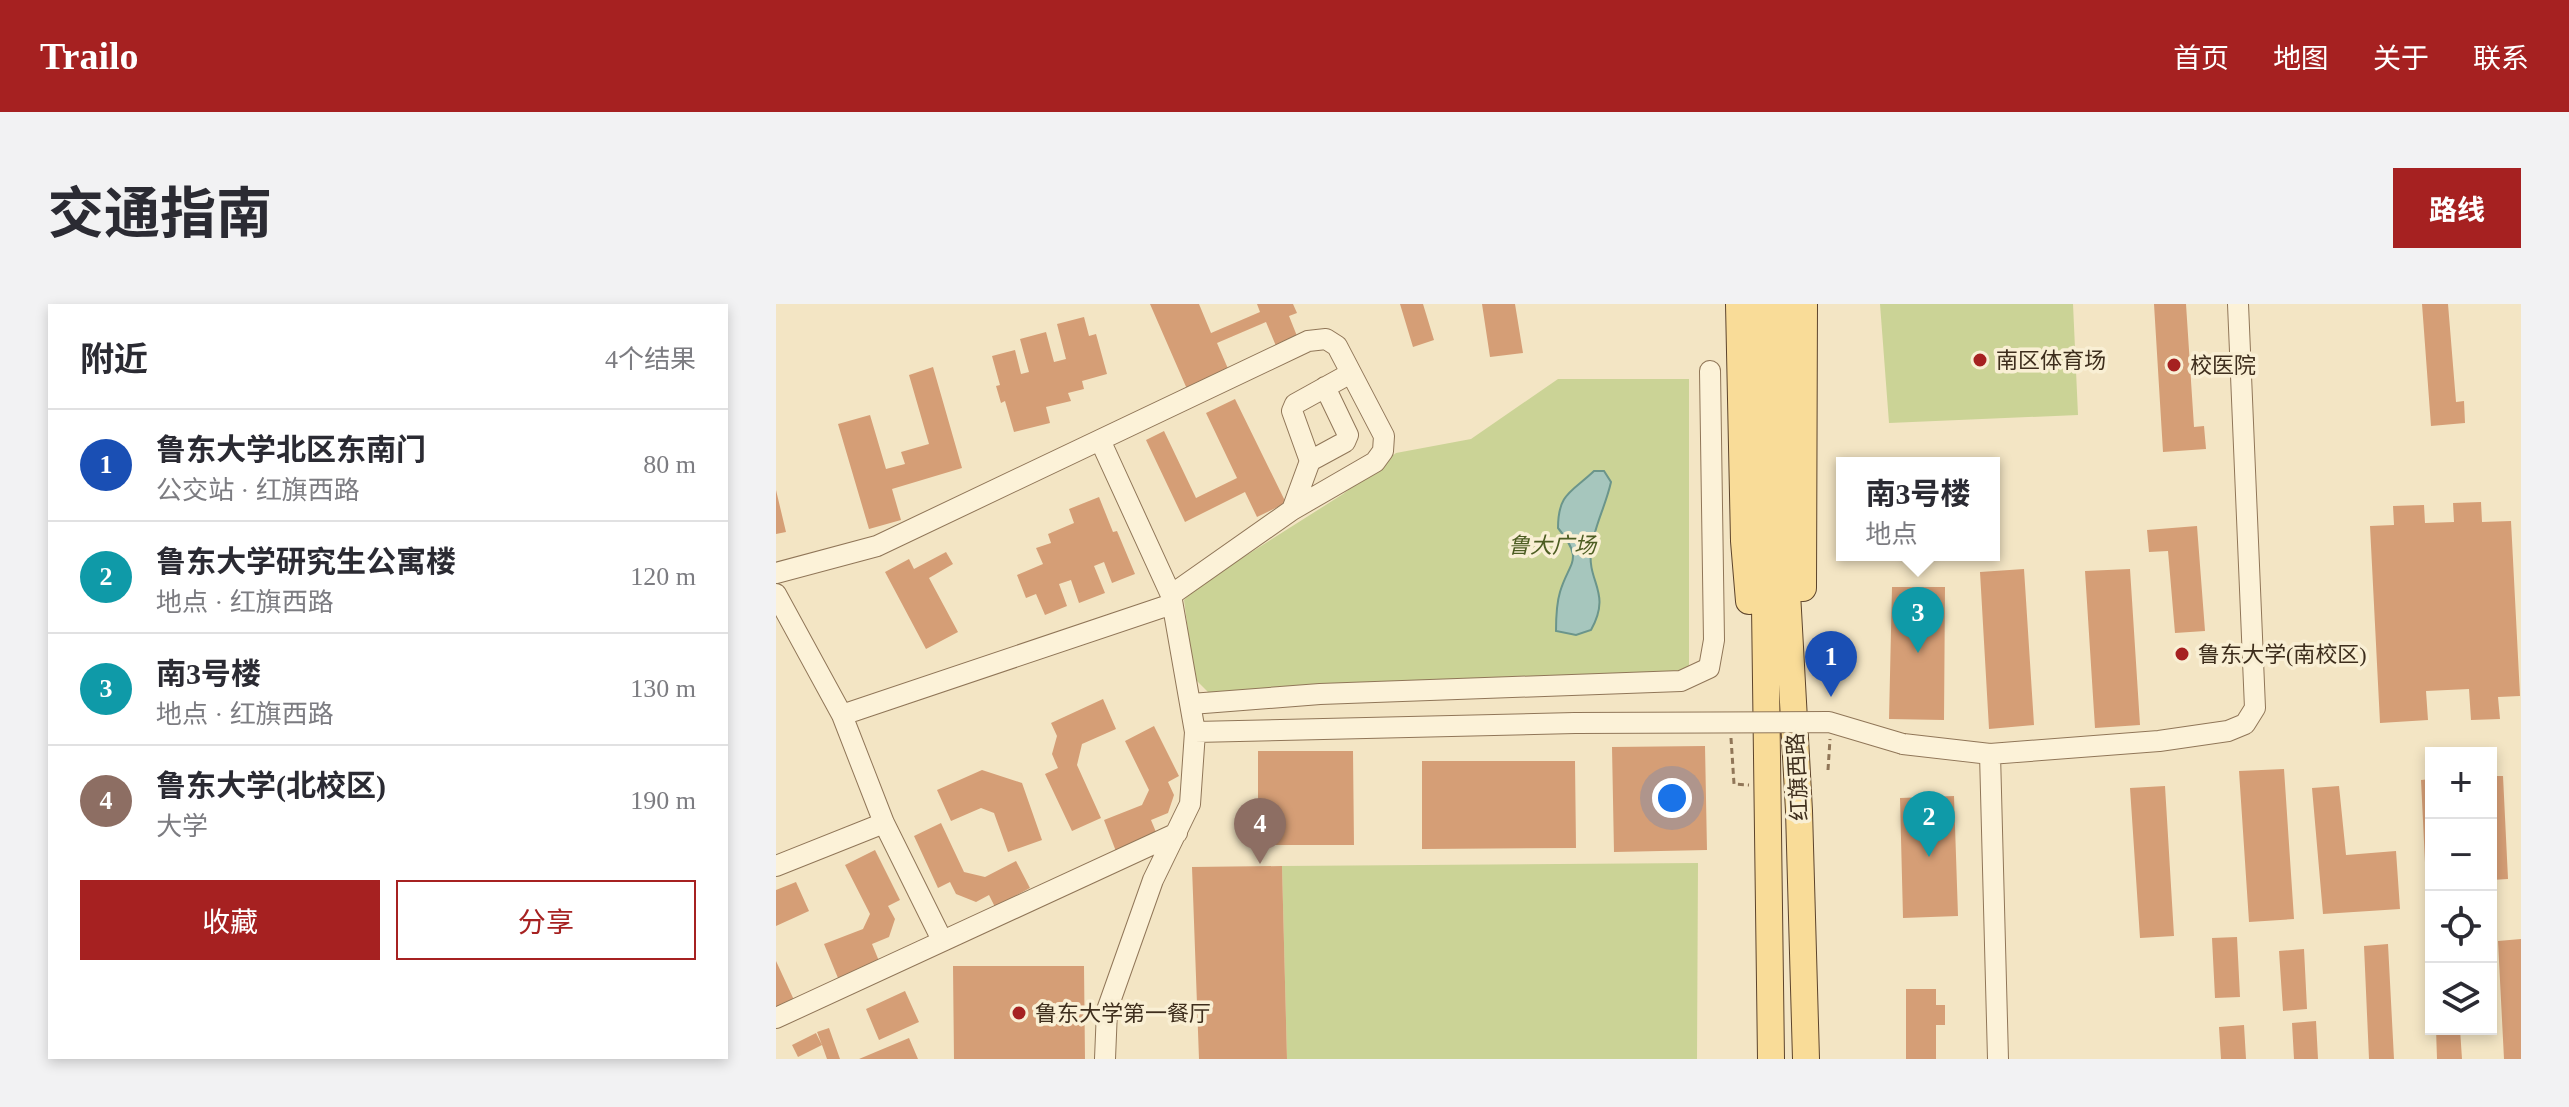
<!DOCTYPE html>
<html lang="zh">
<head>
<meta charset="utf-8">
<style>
	:root { --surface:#fff; --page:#f2f2f3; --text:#2b2b33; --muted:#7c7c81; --line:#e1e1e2; --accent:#a62121 }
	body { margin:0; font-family:"Times New Roman","Noto Sans SC",serif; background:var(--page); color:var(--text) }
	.controls { position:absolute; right:24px; bottom:24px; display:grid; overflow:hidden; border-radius:0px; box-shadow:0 4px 12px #0003 }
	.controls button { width:72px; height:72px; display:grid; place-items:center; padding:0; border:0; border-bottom:2px solid var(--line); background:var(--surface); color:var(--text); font:40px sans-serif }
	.you { position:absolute; left:896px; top:494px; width:28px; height:28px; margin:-20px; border:6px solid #fff; border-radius:50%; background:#1a73e8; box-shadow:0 0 0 12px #1a73e833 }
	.badge { display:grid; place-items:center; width:52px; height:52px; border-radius:50%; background:var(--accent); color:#fff; font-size:26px; font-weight:700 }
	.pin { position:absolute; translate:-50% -66px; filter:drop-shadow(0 2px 4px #0008) }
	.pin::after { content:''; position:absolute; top:42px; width:28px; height:24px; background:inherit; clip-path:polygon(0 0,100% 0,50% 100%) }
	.popup { position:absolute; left:1060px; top:153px; width:164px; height:104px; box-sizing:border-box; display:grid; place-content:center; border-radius:0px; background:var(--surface); filter:drop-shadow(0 2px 6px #0005); font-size:26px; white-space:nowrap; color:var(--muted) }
	.popup b { font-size:30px; color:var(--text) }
	.popup::after { content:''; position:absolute; left:50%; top:100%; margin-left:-16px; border:16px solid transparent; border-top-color:var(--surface) }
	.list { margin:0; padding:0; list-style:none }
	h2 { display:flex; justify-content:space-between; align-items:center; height:104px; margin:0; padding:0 32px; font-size:34px }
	h2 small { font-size:26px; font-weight:400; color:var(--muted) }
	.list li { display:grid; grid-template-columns:52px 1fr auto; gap:24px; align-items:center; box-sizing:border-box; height:112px; padding:0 32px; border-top:2px solid var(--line) }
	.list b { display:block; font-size:30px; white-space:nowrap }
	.list p { margin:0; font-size:26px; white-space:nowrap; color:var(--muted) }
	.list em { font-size:26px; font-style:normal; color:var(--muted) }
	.actions { display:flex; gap:16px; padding:24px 32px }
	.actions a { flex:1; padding:18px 0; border:2px solid var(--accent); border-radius:0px; text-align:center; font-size:28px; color:var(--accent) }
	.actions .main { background:var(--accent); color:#fff }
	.icon { flex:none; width:44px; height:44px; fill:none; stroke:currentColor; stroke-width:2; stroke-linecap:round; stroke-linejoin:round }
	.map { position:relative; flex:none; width:1745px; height:755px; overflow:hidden; border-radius:0px }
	header { display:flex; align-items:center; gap:48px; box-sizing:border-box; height:112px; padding:0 40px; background:var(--accent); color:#fff }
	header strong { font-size:38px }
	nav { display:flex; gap:44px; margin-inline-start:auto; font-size:28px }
	.intro { display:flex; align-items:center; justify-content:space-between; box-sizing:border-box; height:192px; padding:0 48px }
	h1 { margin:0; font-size:56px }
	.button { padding:20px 36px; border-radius:0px; background:var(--accent); color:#fff; font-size:28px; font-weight:700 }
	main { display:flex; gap:48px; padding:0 48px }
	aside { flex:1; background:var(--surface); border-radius:0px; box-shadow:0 4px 12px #0003 }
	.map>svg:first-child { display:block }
	.green { fill:#cbd396 }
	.water { fill:#a6c6bd; stroke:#6b958b; stroke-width:2 }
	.building { fill:#d59e76 }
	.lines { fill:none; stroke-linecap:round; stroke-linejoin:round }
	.minor-casing { stroke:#907658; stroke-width:22 }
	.major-casing { stroke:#5d442c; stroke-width:28 }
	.path { stroke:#907658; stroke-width:3; stroke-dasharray:6 4; stroke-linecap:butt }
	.minor { stroke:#fcf2d8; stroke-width:20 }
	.major { stroke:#f9dc98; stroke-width:26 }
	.minor-bridge-casing { stroke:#907658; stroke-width:22; stroke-linecap:butt }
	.minor-bridge { stroke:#fcf2d8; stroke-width:20 }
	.poi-dot { fill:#a62121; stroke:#f9efd4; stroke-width:3 }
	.labels { text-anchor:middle; stroke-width:7; stroke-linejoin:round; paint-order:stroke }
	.poi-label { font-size:22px; fill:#3e2e1d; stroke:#f9efd4; text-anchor:start }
	.park-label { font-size:22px; font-style:italic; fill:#4d5d22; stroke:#f9efd4 }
	.street-label { font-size:22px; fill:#3e2e1d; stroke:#f9efd4 }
</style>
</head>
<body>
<header>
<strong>Trailo</strong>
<nav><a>首页</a><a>地图</a><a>关于</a><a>联系</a></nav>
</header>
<div class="intro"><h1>交通指南</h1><a class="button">路线</a></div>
<main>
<aside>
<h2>附近<small>4个结果</small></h2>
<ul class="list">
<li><span class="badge" style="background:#1a4fb4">1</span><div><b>鲁东大学北区东南门</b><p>公交站 · 红旗西路</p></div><em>80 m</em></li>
<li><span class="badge" style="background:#0f9aa8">2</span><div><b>鲁东大学研究生公寓楼</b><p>地点 · 红旗西路</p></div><em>120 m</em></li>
<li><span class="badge" style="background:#0f9aa8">3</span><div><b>南3号楼</b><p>地点 · 红旗西路</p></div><em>130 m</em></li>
<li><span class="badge" style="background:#8d6e63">4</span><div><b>鲁东大学(北校区)</b><p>大学</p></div><em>190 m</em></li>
</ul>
<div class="actions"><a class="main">收藏</a><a>分享</a></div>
</aside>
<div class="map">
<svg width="1745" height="755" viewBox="0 0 1745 755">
	<rect width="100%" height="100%" fill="#f3e5c4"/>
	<path class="green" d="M1104 0H1297L1302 111 1113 119Z
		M782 75H913V366L449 393 435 391 418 374 408 296 419 284 567 190 620 149 695 135Z
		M922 559 921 755H511L506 562Z"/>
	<path class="water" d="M818 167H828L835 178C830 201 818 223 815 246 811 279 836 288 815 326L800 331 780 327C780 314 780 301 784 288 793 257 809 257 782 224 782 189 796 188 818 167Z"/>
	<path class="building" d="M374 0H423L435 29 484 8 481 0H517L521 9 513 12 521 32 500 42 490 18 441 39 453 67 411 85Z
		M624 0H647L658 36 637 43Z
		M706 0H739L747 49 714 53Z
		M1378 0H1410L1418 123 1428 122 1430 145 1387 148Z
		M1646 0H1672L1680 98 1688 97 1689 119 1655 122Z
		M308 13 313 32 320 30 331 70 306 77 308 85 292 89 295 97 270 103 274 119 238 128 229 97 225 99 220 82 224 81 216 52 239 46 245 70 253 68 244 35 270 28 278 58 290 55 281 20Z
		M157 63 186 164 116 185 125 216 93 225 62 120 94 111 110 165 129 160 125 148 153 140 133 71Z
		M459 95 510 199 481 213 469 188 409 218 370 136 388 127 420 194 461 174 430 109Z
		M0 186 10 228 0 230Z
		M323 193 337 228 341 227 359 270 336 279 328 258 318 262 329 289 303 299 295 276 283 280 291 302 269 311 260 290 250 294 241 271 267 260 260 244 275 239 272 230 298 219 293 205Z
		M1705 198 1706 218 1735 217 1744 392 1722 393 1724 415 1695 416 1693 385 1650 387 1652 416 1604 419 1594 222 1618 221 1617 202 1648 201 1649 219 1678 218 1677 199Z
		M1421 222 1429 327 1399 329 1392 247 1373 248 1371 226Z
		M170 248 177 260 153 274 182 328 150 345 109 268 133 255 138 265Z
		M1248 265 1258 421 1213 425 1204 268Z
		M1354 265 1364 421 1319 424 1309 267Z
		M1116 283H1169L1168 416 1113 415Z
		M327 395 340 425 306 440 301 461 325 514 296 527 269 470 282 464 276 450 281 432 275 419Z
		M378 422 403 472 392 478 398 491 392 509 375 516 382 533 341 550 328 516 366 501 373 486 349 437Z
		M929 442 931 546 838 548 836 443Z
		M482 447H577L578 541H482Z
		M646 457H799L800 544 646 545Z
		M1508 465 1518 615 1473 618 1463 467Z
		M206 466 246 479 266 536 232 548 218 509 205 504 175 517 161 486Z
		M1715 472H1727L1732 575 1715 576Z
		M1655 475V579H1650L1645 476Z
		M1389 482 1398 632 1364 634 1354 484Z
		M1563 482 1570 551 1620 547 1624 605 1547 610 1536 484Z
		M1178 492 1182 612 1127 614 1124 494Z
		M165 519 188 568 209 573 240 557 254 584 219 603 213 591 200 598 180 590 174 578 162 584 138 532Z
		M99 546 124 596 112 602 119 615 113 633 96 640 103 657 62 674 48 640 87 625 94 610 69 561Z
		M506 562 511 755H423L416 563Z
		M20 578 33 607 0 622V586Z
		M1461 633 1464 693 1439 694 1436 634Z
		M1745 635V755H1728L1722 637Z
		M1612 640 1618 755H1593L1588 642Z
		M1528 645 1531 705 1507 707 1503 647Z
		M0 657 18 696 0 704Z
		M177 662H308L309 755H178Z
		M1130 685H1160V701H1169V721H1160V755H1130Z
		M129 687 143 718 103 736 90 705Z
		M1540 717 1542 755H1518L1516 719Z
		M1468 721 1470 755H1445L1443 723Z
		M53 724 64 755H51L46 741 22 753 16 741 40 729 46 741 41 728Z
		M1660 725H1684L1686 755H1661Z
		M133 734 142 755H83Z"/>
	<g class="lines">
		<defs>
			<path id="minor" d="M324 136 395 291 419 428 414 500 377 576 331 706 329 755
				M534 157 569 138 572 131 549 83
				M516 206 534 157 516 107 519 100 575 69
				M0 269 101 242 532 37 550 35 561 42 608 132 607 147 599 158 516 206 395 291
				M0 290 66 411 108 519 166 636
				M415 400 544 390 905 377 933 364 938 336 934 67
				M66 411 396 300
				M419 428 799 419
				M1127 440 1214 450 1383 437 1452 427 1469 420 1479 404 1462 0
				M1214 450 1222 755
				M0 562 108 519
				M0 714 401 529"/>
			<path id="major" d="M963 0 968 237 973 297
				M985 0 995 755
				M1005 0 1008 234 1023 507 1030 755
				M1027 284 1028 0"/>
		</defs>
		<use href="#minor" class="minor-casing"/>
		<use href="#major" class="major-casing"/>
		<path class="path" d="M955 434 958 480 973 481
			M1052 466 1054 435"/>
		<use href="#minor" class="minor"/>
		<use href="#major" class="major"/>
		<defs>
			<path id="minor-bridge" d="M799 419 1053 418 1127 440"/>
		</defs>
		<use href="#minor-bridge" class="minor-bridge-casing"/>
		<use href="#minor-bridge" class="minor-bridge"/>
	</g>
	<g class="poi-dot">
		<circle cx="1204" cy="56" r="8"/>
		<circle cx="1398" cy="61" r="8"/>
		<circle cx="1406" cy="350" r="8"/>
		<circle cx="243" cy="709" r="8"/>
	</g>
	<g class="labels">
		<g class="poi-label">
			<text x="1220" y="64">南区体育场</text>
			<text x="1414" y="69">校医院</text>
			<text x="1422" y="358">鲁东大学(南校区)</text>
			<text x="259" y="717">鲁东大学第一餐厅</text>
		</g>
		<g class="park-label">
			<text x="776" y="249">鲁大广场</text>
		</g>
		<g class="street-label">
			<text transform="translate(1021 473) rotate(-93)" y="8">红旗西路</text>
		</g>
	</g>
</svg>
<div class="controls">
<button>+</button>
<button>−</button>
<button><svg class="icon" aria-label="locate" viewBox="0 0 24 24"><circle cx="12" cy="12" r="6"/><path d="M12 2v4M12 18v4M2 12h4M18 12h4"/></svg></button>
<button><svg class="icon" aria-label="layers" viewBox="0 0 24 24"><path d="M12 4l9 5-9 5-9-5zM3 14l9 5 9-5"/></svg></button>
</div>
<div class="you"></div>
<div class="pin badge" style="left:1055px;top:393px;background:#1a4fb4">1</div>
<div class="pin badge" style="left:1153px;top:553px;background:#0f9aa8">2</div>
<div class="pin badge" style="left:1142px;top:349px;background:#0f9aa8">3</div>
<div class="popup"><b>南3号楼</b>地点</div>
<div class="pin badge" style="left:484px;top:560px;background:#8d6e63">4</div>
</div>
</main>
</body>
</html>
